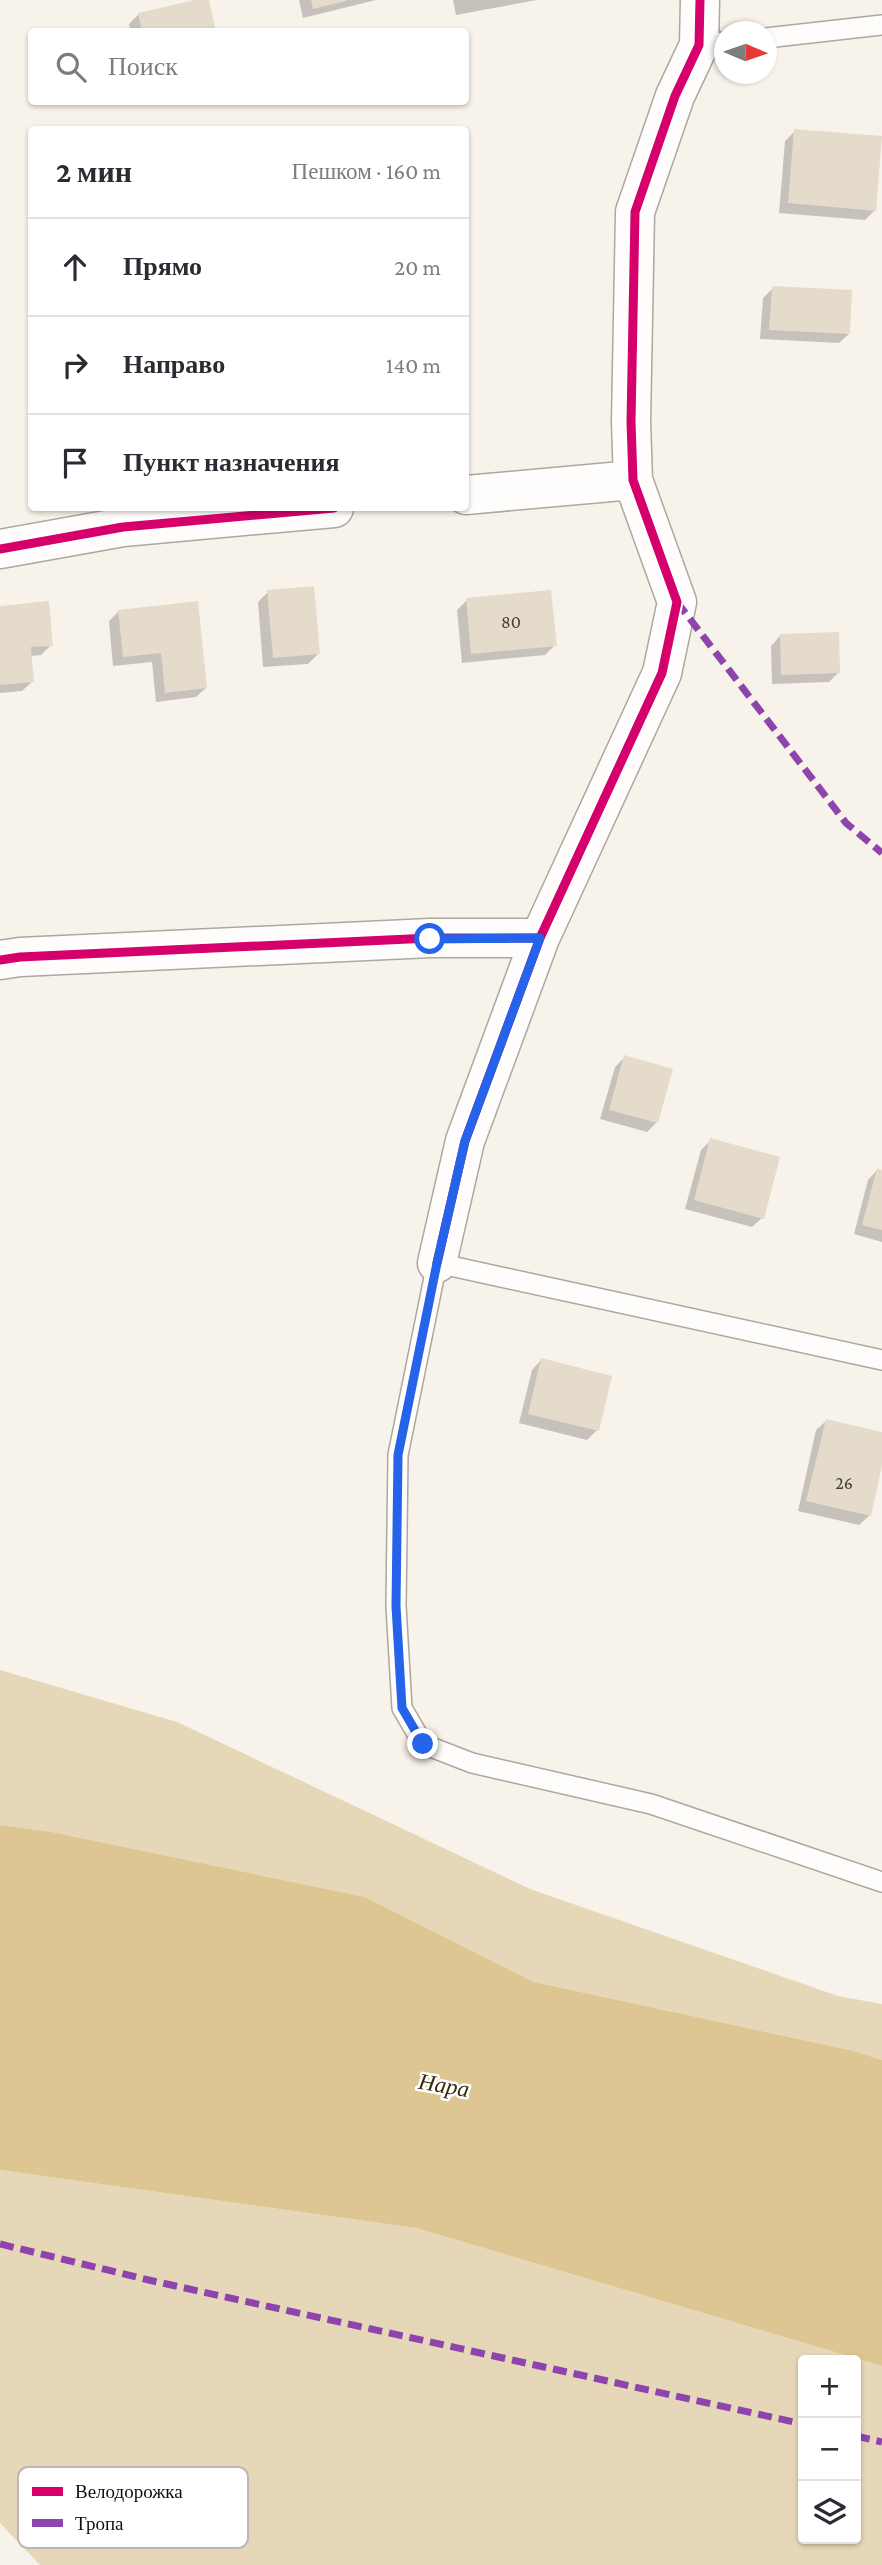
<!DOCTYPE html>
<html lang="ru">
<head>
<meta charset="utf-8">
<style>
	:root { --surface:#fff; --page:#f7f7f7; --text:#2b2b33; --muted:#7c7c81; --line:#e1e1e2 }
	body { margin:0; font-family:"Crimson Pro",serif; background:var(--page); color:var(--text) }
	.controls { position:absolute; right:21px; bottom:21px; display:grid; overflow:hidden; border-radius:7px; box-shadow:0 2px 5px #0004 }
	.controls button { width:63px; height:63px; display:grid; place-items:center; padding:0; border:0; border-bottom:2px solid var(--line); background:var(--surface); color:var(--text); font:35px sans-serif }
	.compass { position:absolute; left:714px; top:21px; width:63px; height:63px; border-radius:50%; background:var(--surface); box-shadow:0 2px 5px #0004; rotate:92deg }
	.stop { position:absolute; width:21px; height:21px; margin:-16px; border:5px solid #2563eb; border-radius:50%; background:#fff }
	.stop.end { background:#2563eb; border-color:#fff; box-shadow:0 2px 7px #0008 }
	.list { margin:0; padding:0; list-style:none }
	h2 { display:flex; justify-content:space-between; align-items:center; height:91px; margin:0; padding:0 28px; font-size:30px }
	h2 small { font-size:23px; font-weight:400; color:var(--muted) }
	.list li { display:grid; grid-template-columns:46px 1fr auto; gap:21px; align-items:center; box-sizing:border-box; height:98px; padding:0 28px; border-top:2px solid var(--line) }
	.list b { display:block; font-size:26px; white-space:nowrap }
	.list em { font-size:23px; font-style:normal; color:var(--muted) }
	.icon { flex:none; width:38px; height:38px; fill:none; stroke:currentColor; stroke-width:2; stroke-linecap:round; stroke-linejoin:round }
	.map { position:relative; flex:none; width:882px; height:2565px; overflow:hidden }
	.search { position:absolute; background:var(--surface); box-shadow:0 2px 5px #0004; left:28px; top:28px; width:441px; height:77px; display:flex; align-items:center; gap:18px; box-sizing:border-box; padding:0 24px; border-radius:7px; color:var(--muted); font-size:26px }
	.panel { position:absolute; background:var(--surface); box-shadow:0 2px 5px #0004; left:28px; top:126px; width:441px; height:385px; border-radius:7px }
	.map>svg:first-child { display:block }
	.green { fill:#e6d7b8; fill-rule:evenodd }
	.water { fill:#dec692 }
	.shadow { fill:#0003 }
	.building { fill:#e4dbca }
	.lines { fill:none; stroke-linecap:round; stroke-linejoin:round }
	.service-casing { stroke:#aca79f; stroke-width:22 }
	.minor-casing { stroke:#aca79f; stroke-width:41 }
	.service { stroke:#fefdfc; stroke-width:19 }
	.minor { stroke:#fefdfc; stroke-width:38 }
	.quiet { stroke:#8e44ad; stroke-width:7; stroke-dasharray:14 7; stroke-linecap:butt }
	.cycleway-casing { stroke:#fff; stroke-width:13 }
	.cycleway { stroke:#d6006c; stroke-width:9 }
	.route { stroke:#2563eb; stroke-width:9 }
	.labels { text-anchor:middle; stroke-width:5; stroke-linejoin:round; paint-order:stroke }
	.number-label { font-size:18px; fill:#464138 }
	.water-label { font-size:23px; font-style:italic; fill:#362808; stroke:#fff }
	.key { fill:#fff; stroke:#b8b7b5; stroke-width:2 }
	.key-label { font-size:19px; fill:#120e07 }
</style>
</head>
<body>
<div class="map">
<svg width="882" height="2565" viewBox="0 0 882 2565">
	<rect width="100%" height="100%" fill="#f8f3ea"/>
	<path class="green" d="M0 1670 177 1722 530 1889 838 1996 882 2004V2060L854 2051 534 1982 365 1897 52 1832 0 1825Z
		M0 2170 416 2228 882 2366V2565H40L0 2523ZM803 2360H856V2539H803Z"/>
	<path class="water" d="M0 1825 52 1832 365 1897 534 1982 854 2051 882 2060V2366L416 2228 0 2170Z"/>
	<path class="shadow" d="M203 0H208L215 32H131L129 24 139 14Z
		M299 0H376L303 18Z
		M453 0H537L456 15Z
		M795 131 875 210 865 220 779 213 785 141Z
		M773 288 849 334 839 343 760 339 763 298Z
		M268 592 318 654 308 664 263 667 258 602Z
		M467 600 555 645 545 655 462 663 457 610Z
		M0 607 51 645 41 655 30 656 32 682 22 691 0 693Z
		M119 611 206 688 196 697 156 702 152 662 113 666 109 621Z
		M780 636 839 672 829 682 772 684 771 646Z
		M625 1057 657 1122 647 1132 600 1119 615 1067Z
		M711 1140 762 1218 752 1227 685 1209 701 1150Z
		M877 1170 882 1171V1242L854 1234 868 1180Z
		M541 1360 597 1430 587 1440 519 1423 532 1370Z
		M826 1421 882 1434V1458L869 1516 859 1525 798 1511 816 1430Z"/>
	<path class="building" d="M195 0H209L216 32H142L138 13Z
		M311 0H346V1L313 9Z
		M794 129 882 136 876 211 788 203Z
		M772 286 852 290 850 334 769 330Z
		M314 586 320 654 273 658 267 590Z
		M551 590 557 646 471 654 466 598Z
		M49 601 53 646 31 647 34 682 0 685V606Z
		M198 601 207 688 165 693 161 653 123 657 118 610Z
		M839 632 840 673 781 675 780 634Z
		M624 1055 673 1069 658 1123 609 1110Z
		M710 1138 780 1157 764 1219 694 1200Z
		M877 1168 882 1170V1230L862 1225Z
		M541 1358 612 1376 599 1431 528 1414Z
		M826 1419 882 1432V1466L871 1516 806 1501Z"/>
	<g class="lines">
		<defs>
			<path id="service" d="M766 38 882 25
				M699 45 724 42
				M882 1360 437 1263 398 1455 396 1606 402 1708 423 1744 472 1763 651 1804 882 1882"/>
			<path id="minor" d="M466 495 633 480
				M0 549 123 527 334 508
				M0 960 20 957 430 938H540
				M437 1263 465 1141 540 938 662 673 677 602 633 480 631 422 635 212 675 96 699 45 700 0"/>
		</defs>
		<use href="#service" class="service-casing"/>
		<use href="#minor" class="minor-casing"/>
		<use href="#service" class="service"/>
		<use href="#minor" class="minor"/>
		<path class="quiet" d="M677 602 846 823 882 853
			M0 2244 153 2281 803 2424
			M856 2436 882 2442"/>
		<defs>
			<path id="cycleway" d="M0 549 123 527 334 508
				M0 960 20 957 430 938H540
				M437 1263 465 1141 540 938 662 673 677 602 633 480 631 422 635 212 675 96 699 45 700 0"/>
		</defs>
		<use href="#cycleway" class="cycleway-casing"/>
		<use href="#cycleway" class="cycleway"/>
	</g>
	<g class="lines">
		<path class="route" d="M423 1744 402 1708 396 1606 398 1455 437 1263 465 1141 540 938 430 939"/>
	</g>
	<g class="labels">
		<g class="number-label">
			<text x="511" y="628">80</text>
			<text x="844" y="1489">26</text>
		</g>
		<g class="water-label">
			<text transform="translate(444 2085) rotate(10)" y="8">Нара</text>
		</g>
	</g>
	<rect x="18" y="2467" width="230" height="81" rx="10" class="key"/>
	<rect x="32" y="2487" width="31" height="9" fill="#d6006c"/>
	<rect x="32" y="2519" width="31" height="8" fill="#8e44ad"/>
	<g class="key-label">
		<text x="75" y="2498">Велодорожка</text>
		<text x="75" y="2530">Тропа</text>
	</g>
</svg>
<div class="controls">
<button>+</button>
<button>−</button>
<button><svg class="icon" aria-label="layers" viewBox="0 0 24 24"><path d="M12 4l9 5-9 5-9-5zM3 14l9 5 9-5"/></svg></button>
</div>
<svg class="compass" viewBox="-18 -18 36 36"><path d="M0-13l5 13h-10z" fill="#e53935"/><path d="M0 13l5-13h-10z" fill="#7c7c81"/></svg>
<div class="stop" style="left:430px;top:939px"></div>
<div class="stop end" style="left:423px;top:1744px"></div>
<div class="search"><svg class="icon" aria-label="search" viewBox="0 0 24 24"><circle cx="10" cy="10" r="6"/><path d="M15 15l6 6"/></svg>Поиск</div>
<section class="panel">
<h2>2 мин<small>Пешком · 160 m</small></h2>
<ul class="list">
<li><svg class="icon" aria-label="ahead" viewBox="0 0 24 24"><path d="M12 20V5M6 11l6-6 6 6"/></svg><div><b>Прямо</b></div><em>20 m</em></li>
<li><svg class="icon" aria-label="right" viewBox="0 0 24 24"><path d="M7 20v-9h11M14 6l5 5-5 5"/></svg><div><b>Направо</b></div><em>140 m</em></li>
<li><svg class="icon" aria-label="arrive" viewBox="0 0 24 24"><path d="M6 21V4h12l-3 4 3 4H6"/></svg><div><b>Пункт назначения</b></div></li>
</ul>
</section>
</div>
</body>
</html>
